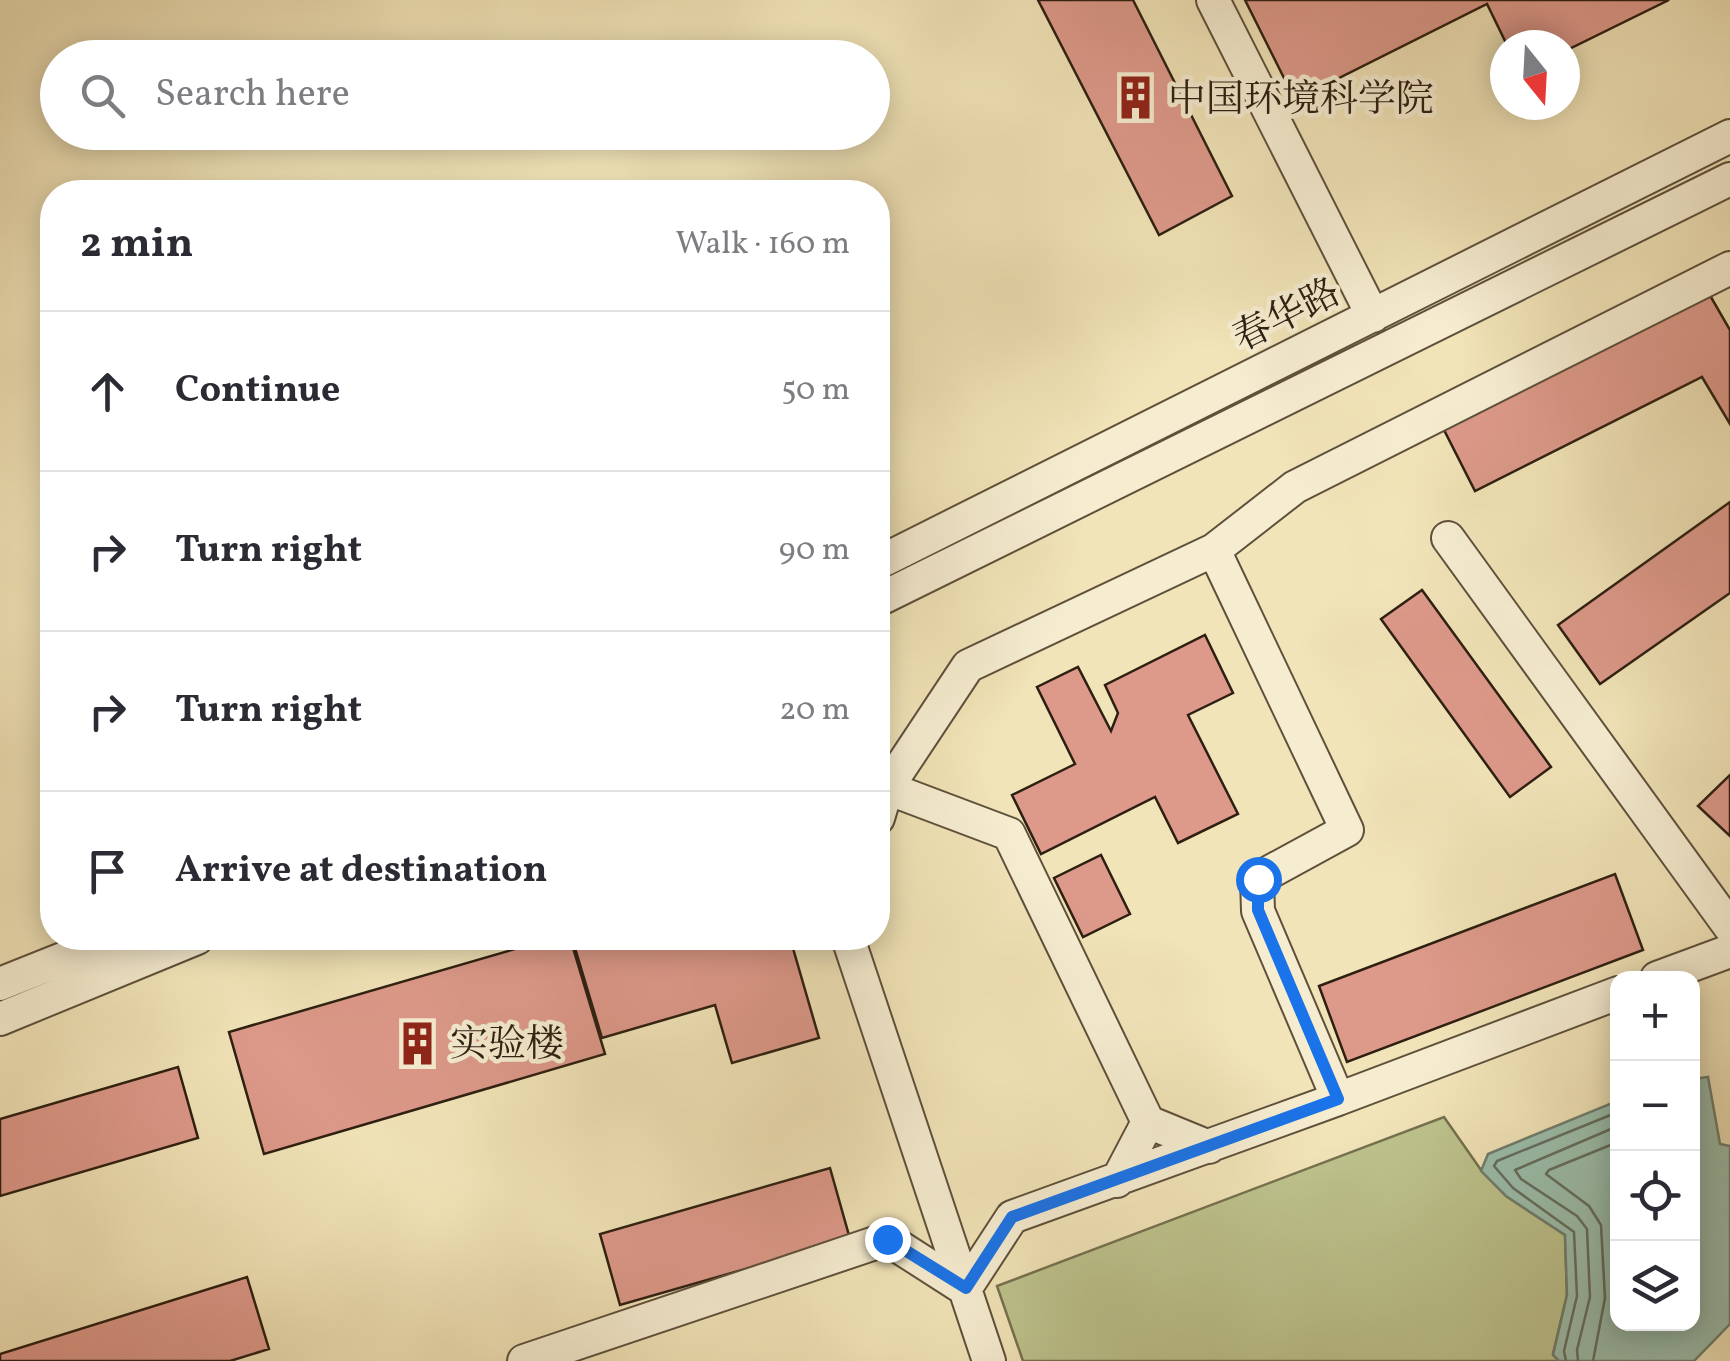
<!DOCTYPE html>
<html lang="en">
<head>
<meta charset="utf-8">
<style>
	:root { --surface:#fff; --page:#f7f7f7; --text:#2b2b33; --muted:#7c7c81; --line:#e1e1e2 }
	body { margin:0; font-family:Vollkorn,"Noto Serif SC",serif; background:var(--page); color:var(--text) }
	.controls { position:absolute; right:30px; bottom:30px; display:grid; overflow:hidden; border-radius:20px; box-shadow:0 5px 25px #0003 }
	.controls button { width:90px; height:90px; display:grid; place-items:center; padding:0; border:0; border-bottom:2px solid var(--line); background:var(--surface); color:var(--text); font:50px sans-serif }
	.compass { position:absolute; left:1490px; top:30px; width:90px; height:90px; border-radius:50%; background:var(--surface); box-shadow:0 5px 25px #0003; rotate:162deg }
	.stop { position:absolute; width:30px; height:30px; margin:-22px; border:8px solid #1a73e8; border-radius:50%; background:#fff }
	.stop.end { background:#1a73e8; border-color:#fff; box-shadow:0 2px 10px #0008 }
	.list { margin:0; padding:0; list-style:none }
	h2 { display:flex; justify-content:space-between; align-items:center; height:130px; margin:0; padding:0 40px; font-size:42px }
	h2 small { font-size:32px; font-weight:400; color:var(--muted) }
	.list li { display:grid; grid-template-columns:65px 1fr auto; gap:30px; align-items:center; box-sizing:border-box; height:160px; padding:0 40px; border-top:2px solid var(--line) }
	.list b { display:block; font-size:38px; white-space:nowrap }
	.list em { font-size:32px; font-style:normal; color:var(--muted) }
	.icon { flex:none; width:55px; height:55px; fill:none; stroke:currentColor; stroke-width:2; stroke-linecap:round; stroke-linejoin:round }
	.map { position:relative; flex:none; width:1730px; height:1361px; overflow:hidden }
	.search { position:absolute; background:var(--surface); box-shadow:0 5px 25px #0003; left:40px; top:40px; width:850px; height:110px; display:flex; align-items:center; gap:25px; box-sizing:border-box; padding:0 35px; border-radius:55px; color:var(--muted); font-size:38px }
	.panel { position:absolute; background:var(--surface); box-shadow:0 5px 25px #0003; left:40px; top:180px; width:850px; height:770px; border-radius:40px }
	.map>svg:first-child { display:block }
	.green { fill:#bdc38d; stroke:#75714f; stroke-width:2.5 }
	.water { fill:#9bbfad; stroke:#6f7f6f; stroke-width:2.5 }
	.lines { fill:none; stroke-linecap:round; stroke-linejoin:round }
	.shore { stroke:#646f5f; stroke-width:2.5 }
	.building { fill:#dd998a; stroke:#2d1f11; stroke-width:2.5 }
	.minor-casing { stroke:#5e503b; stroke-width:36 }
	.minor { stroke:#f6edd1; stroke-width:32 }
	.route { stroke:#1a73e8; stroke-width:12 }
	.labels { text-anchor:middle; stroke-width:9; stroke-linejoin:round; paint-order:stroke }
	.poi-label { font-size:38px; fill:#2d1f11; stroke:#f6edd1; text-anchor:start }
	.street-label { font-size:38px; fill:#2d1f11; stroke:#f6edd1 }
</style>
</head>
<body>
<div class="map">
<svg width="1730" height="1361" viewBox="0 0 1730 1361">
	<rect width="100%" height="100%" fill="#f1e4b8"/>
	<filter id="stains"><feTurbulence type="fractalNoise" baseFrequency=".002" numOctaves="4"/><feColorMatrix values="0 0 0 0 .2 0 0 0 0 .09 0 0 0 0 .02 0 0 0 .5 -.17"/></filter>
	<radialGradient id="worn" r=".72"><stop offset=".6" stop-color="#630" stop-opacity="0"/><stop offset="1" stop-color="#630" stop-opacity=".3"/></radialGradient>
	<path class="green" d="M1444 1117 1481 1170 1506 1196 1565 1235 1567 1295 1553 1354 1559 1361H1023L997 1286Z"/>
	<path class="water" d="M1708 1077 1720 1144 1730 1146V1324L1694 1361H1559L1553 1355 1567 1295 1565 1235 1506 1196 1481 1171 1488 1154 1617 1101 1618 1324H1692L1693 1079Z"/>
	<g class="lines">
		<path class="shore" d="M1566 1361 1564 1351 1577 1296 1574 1232 1513 1188 1494 1166 1497 1161 1618 1112
			M1578 1361 1577 1350 1590 1297 1587 1229 1577 1216 1521 1179 1515 1170 1618 1126
			M1593 1361 1605 1298 1601 1225 1589 1206 1546 1174 1549 1170 1618 1142"/>
	</g>
	<path class="building" d="M1038 0H1133L1232 196 1159 235Z
		M1245 0H1669L1565 51V45H1507L1487 4 1295 100Z
		M1704 285 1730 330V424L1702 377 1475 491 1440 422Z
		M1730 502V593L1600 684 1558 625Z
		M1422 590 1551 767 1510 797 1381 619Z
		M1205 635 1233 693 1188 715 1238 814 1178 843 1155 797 1041 854 1012 795 1075 764 1037 687 1078 667 1111 731 1118 713 1105 685Z
		M1730 775V836L1698 806Z
		M1101 855 1130 914 1083 937 1054 878Z
		M1615 874 1643 950 1347 1062 1319 986Z
		M553 938H570L605 1054 264 1154 229 1032Z
		M572 938H790L819 1038 732 1063 715 1005 602 1038Z
		M178 1067 198 1138 0 1196V1119Z
		M830 1168 850 1239 620 1305 600 1234Z
		M247 1277 269 1349 230 1361H0V1354Z"/>
	<g class="lines">
		<defs>
			<path id="minor" d="M1213 0 1373 316
				M1448 538 1730 927
				M1214 550 1295 487 1730 268
				M878 563 1730 136
				M878 600 1730 179
				M878 769 887 788 1009 834 1148 1122
				M878 818 887 788 968 666 1214 550 1347 830 1257 879 1258 911 1338 1099 1012 1217 965 1289 989 1361
				M848 938 965 1289
				M1657 978 1730 951
				M0 984 115 938
				M0 1019 197 938
				M1338 1099 1618 993
				M1117 1181 1148 1122 1209 1147
				M524 1361 887 1239 965 1289"/>
		</defs>
		<use href="#minor" class="minor-casing"/>
		<use href="#minor" class="minor"/>
	</g>
	<g class="lines">
		<path class="route" d="M887 1239 966 1288 1012 1217 1338 1099 1258 910V879"/>
	</g>
	<defs>
		<symbol id="building-bare" viewBox="-9 -9 18 18"><path d="M-4-6H4V6H1V3H-1V6H-4ZM-2.5-4.3h1.7v1.8h-1.7ZM.8-4.3h1.7v1.8H.8ZM-2.5-1h1.7V.8h-1.7ZM.8-1h1.7V.8H.8Z" fill="#8f2418" stroke="#f6edd1" stroke-width="2.5" paint-order="stroke"/></symbol>
	</defs>
	<g fill-rule="evenodd">
		<use href="#building-bare" x="1104" y="66" width="63" height="63"/>
		<use href="#building-bare" x="386" y="1012" width="63" height="63"/>
	</g>
	<g class="labels">
		<g class="poi-label">
			<text x="1168" y="111">中国环境科学院</text>
			<text x="450" y="1056">实验楼</text>
		</g>
		<g class="street-label">
			<text transform="translate(1286 314) rotate(-27)" y="13">春华路</text>
		</g>
	</g>
	<rect width="100%" height="100%" filter="url(#stains)"/>
	<rect width="100%" height="100%" fill="url(#worn)"/>
</svg>
<div class="controls">
<button>+</button>
<button>−</button>
<button><svg class="icon" aria-label="locate" viewBox="0 0 24 24"><circle cx="12" cy="12" r="6"/><path d="M12 2v4M12 18v4M2 12h4M18 12h4"/></svg></button>
<button><svg class="icon" aria-label="layers" viewBox="0 0 24 24"><path d="M12 4l9 5-9 5-9-5zM3 14l9 5 9-5"/></svg></button>
</div>
<svg class="compass" viewBox="-18 -18 36 36"><path d="M0-13l5 13h-10z" fill="#e53935"/><path d="M0 13l5-13h-10z" fill="#7c7c81"/></svg>
<div class="stop" style="left:1258px;top:879px"></div>
<div class="stop end" style="left:887px;top:1239px"></div>
<div class="search"><svg class="icon" aria-label="search" viewBox="0 0 24 24"><circle cx="10" cy="10" r="6"/><path d="M15 15l6 6"/></svg>Search here</div>
<section class="panel">
<h2>2 min<small>Walk · 160 m</small></h2>
<ul class="list">
<li><svg class="icon" aria-label="ahead" viewBox="0 0 24 24"><path d="M12 20V5M6 11l6-6 6 6"/></svg><div><b>Continue</b></div><em>50 m</em></li>
<li><svg class="icon" aria-label="right" viewBox="0 0 24 24"><path d="M7 20v-9h11M14 6l5 5-5 5"/></svg><div><b>Turn right</b></div><em>90 m</em></li>
<li><svg class="icon" aria-label="right" viewBox="0 0 24 24"><path d="M7 20v-9h11M14 6l5 5-5 5"/></svg><div><b>Turn right</b></div><em>20 m</em></li>
<li><svg class="icon" aria-label="arrive" viewBox="0 0 24 24"><path d="M6 21V4h12l-3 4 3 4H6"/></svg><div><b>Arrive at destination</b></div></li>
</ul>
</section>
</div>
</body>
</html>
